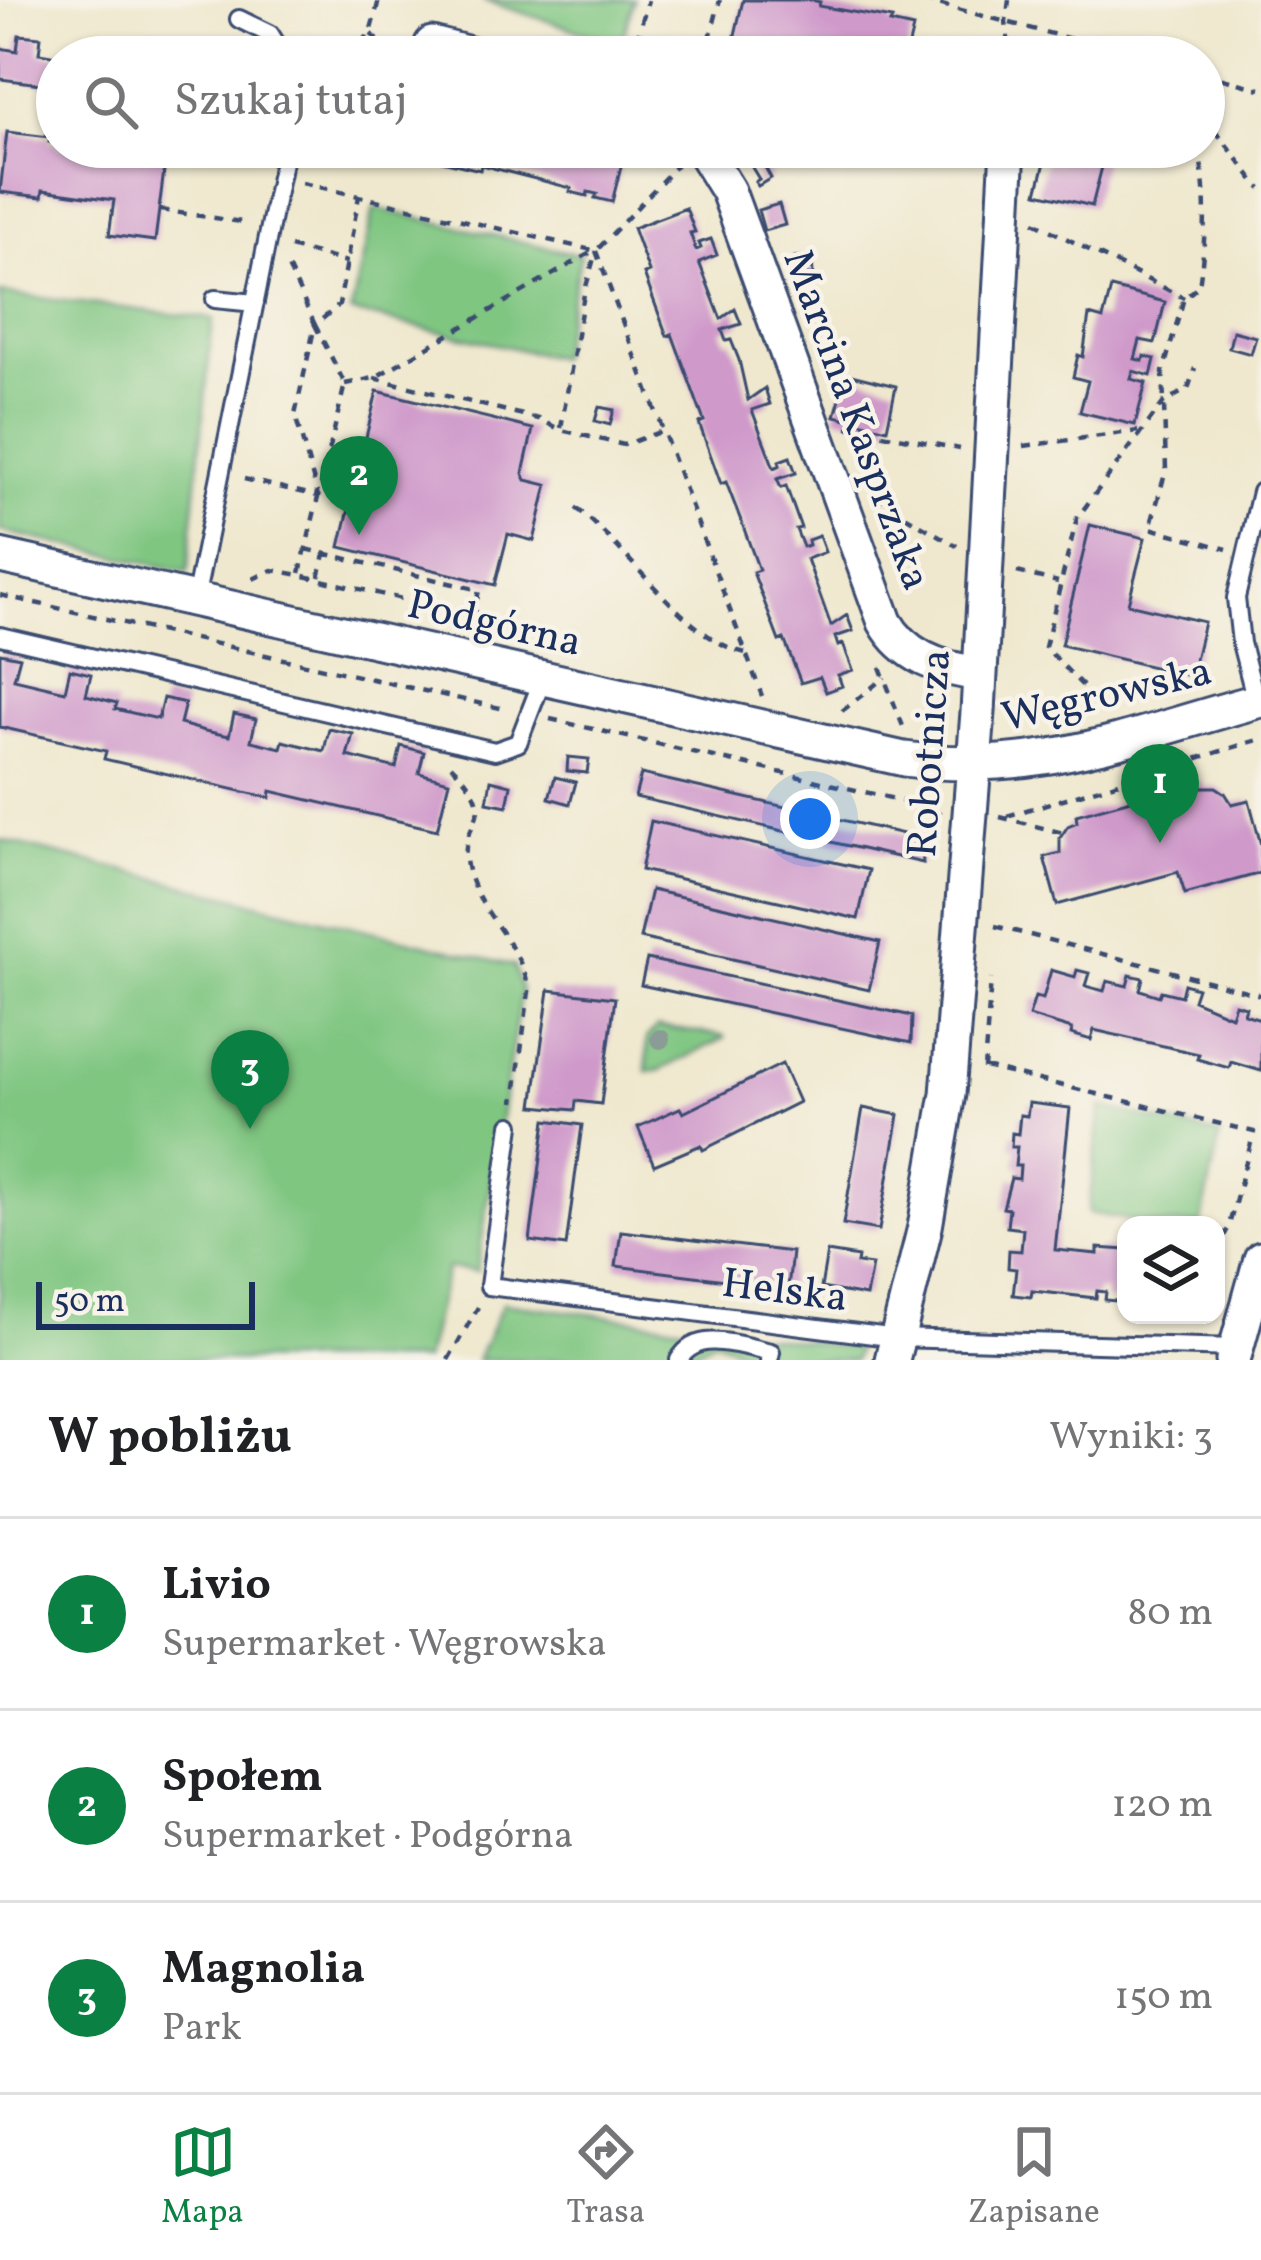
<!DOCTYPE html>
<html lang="pl">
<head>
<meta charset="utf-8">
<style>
	:root { --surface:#fff; --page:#f6f6f6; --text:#202124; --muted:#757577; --line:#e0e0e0; --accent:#0b8043 }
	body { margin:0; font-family:Vollkorn,serif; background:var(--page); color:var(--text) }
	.controls { position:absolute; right:36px; bottom:36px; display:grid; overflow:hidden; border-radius:24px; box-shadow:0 3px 9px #0004 }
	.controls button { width:108px; height:108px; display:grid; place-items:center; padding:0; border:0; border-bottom:3px solid var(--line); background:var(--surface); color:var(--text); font:60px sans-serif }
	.scale { position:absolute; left:36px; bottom:30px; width:219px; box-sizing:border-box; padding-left:12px; border:6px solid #1b2f5e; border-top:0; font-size:33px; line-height:42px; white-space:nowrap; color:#1b2f5e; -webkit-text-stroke:9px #f7f3e8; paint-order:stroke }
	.you { position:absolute; left:810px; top:819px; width:42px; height:42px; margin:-30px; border:9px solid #fff; border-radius:50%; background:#1a73e8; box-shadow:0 0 0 18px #1a73e833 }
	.badge { display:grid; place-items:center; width:78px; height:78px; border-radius:50%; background:var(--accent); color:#fff; font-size:39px; font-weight:700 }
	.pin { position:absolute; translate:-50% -99px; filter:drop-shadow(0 3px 6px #0008) }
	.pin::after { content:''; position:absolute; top:63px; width:42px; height:36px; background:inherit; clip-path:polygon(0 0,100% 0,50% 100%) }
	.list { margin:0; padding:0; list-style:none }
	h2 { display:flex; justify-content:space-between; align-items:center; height:156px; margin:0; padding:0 48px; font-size:51px }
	h2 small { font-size:39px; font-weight:400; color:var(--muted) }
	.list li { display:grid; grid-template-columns:78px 1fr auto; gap:36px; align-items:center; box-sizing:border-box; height:192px; padding:0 48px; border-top:3px solid var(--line) }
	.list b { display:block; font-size:45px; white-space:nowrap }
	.list p { margin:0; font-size:39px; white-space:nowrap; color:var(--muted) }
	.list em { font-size:39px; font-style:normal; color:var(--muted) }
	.icon { flex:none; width:66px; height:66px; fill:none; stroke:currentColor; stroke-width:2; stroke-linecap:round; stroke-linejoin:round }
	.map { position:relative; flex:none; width:1261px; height:1360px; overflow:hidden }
	.search { position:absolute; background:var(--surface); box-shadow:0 3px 9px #0004; left:36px; right:36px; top:36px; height:132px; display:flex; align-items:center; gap:30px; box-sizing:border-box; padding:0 42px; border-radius:66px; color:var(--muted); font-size:45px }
	.sheet { height:732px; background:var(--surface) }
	nav { display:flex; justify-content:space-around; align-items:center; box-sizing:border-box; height:168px; border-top:3px solid var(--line); background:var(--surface); font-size:33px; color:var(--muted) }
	nav a { display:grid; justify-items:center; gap:6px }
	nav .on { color:var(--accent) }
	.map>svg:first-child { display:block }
	.green { fill:#7fc681; stroke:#4d7a70; stroke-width:3 }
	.building { fill:#cf99ca }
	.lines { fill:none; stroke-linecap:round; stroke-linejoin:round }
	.lane-casing { stroke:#3b4b6f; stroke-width:22 }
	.street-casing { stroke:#3b4b6f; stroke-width:39 }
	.path { stroke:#3b4b6f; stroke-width:4.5; stroke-dasharray:9 9; stroke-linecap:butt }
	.lane { stroke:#fff; stroke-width:16 }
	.street { stroke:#fff; stroke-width:33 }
	.tree { fill:#8b9b96 }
	.labels { text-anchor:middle; stroke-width:9; stroke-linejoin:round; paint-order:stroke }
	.street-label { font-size:42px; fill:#1b2f5e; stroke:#f7f3e8 }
</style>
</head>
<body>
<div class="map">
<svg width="1261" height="1360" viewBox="0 0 1261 1360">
	<rect width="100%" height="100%" fill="#f7f3e8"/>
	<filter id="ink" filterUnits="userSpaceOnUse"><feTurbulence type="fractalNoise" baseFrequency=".00833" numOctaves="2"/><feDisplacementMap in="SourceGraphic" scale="24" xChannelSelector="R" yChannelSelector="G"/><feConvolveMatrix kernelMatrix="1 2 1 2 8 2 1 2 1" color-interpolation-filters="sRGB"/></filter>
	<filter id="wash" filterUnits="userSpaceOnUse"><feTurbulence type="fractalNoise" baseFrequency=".004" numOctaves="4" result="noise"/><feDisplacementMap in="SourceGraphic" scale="48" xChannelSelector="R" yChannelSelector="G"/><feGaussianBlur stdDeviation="2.7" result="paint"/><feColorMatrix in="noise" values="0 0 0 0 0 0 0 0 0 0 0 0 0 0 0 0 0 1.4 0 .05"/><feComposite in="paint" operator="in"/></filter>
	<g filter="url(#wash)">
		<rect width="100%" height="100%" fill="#efe8ce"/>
		<path class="green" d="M482 0H634L621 44Z
			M374 208 581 255 558 358 351 312Z
			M0 293 213 319 188 572 0 531Z
			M0 840 514 966 521 990 477 1271 447 1268 425 1360H0Z
			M657 1027 724 1036 725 1038 658 1071H647V1038Z
			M1101 1107 1220 1135 1201 1225H1159L1088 1213Z
			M503 1303 857 1348 854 1360H769L714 1340 679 1360H477Z"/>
		<g id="blocks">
			<path class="building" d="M743 0H811L820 2 819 6 892 19 890 23 913 28 906 57H730Z
				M19 35 41 37 39 53 57 56V86L0 79V48L17 51Z
				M7 132 50 137 49 142 57 143V147H167L155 241 109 235 114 200 43 190 42 197 0 192Z
				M409 147H626L612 202 595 198 597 194 588 192 587 196 570 192 571 188 481 165 480 170 408 153Z
				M750 147H754L771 178 758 186 755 182 759 179 745 156 742 158 739 153Z
				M1049 147H1107L1092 206 1037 193Z
				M779 204 785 225 764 231 758 210Z
				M686 208 695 232 690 233 696 250 701 248 699 243 711 239 717 255 699 262 721 319 735 309 741 324 722 330 726 341 731 340 739 360 748 400 765 388 770 404 752 410 774 468 780 465 779 461 790 457 796 473 777 479 781 488 786 486 801 528 796 529 803 547 809 545 808 540 819 536 825 552 807 559 831 626 847 615 853 631 835 637 838 646 843 644 853 670 838 675 842 686 826 692 820 677 801 683 784 639 779 641 753 572 759 570 743 526 726 482 721 484 699 423 704 421 672 334 667 336 644 274 649 272 633 228Z
				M795 257H812L813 275 795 276Z
				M1111 288 1165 302 1155 343 1140 340 1135 359 1143 361 1144 356 1155 359 1151 376 1133 371 1131 379 1146 383 1135 425 1080 412 1088 381 1073 377 1078 355 1083 357 1089 315 1103 319Z
				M1233 331 1256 337 1251 354 1229 348Z
				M847 374 896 386 887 429 835 416Z
				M377 391 533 429 523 473 526 480 547 485 534 541 508 534 495 585 340 547Z
				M599 407 614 410 610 425 595 421Z
				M1090 525 1145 538 1128 604 1204 622 1191 676 1061 645Z
				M0 653 20 657 14 679 65 691 70 669 91 674 86 695 117 703 115 709 158 719 163 698 185 703 180 724 205 731 229 736 234 714 256 719 251 741 281 748 283 741 324 751 329 729 353 734 347 756 396 768 401 746 424 752 419 773 449 781 437 830 271 791 270 798 104 759 106 751 0 727Z
				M568 757 589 759 587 773 567 771Z
				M641 774 921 838 923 863 635 797Z
				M555 777 576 782 570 804 549 798Z
				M491 780 511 785 507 806 487 802Z
				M1200 781 1202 787H1216L1225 793 1232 804 1249 800 1261 845V873L1185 894 1178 872 1057 905 1044 857 1060 853V838L1068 826 1077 822 1076 815Z
				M651 821 869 870 858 919 641 870Z
				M651 890 880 942 869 990 640 938Z
				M647 959 912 1016 911 1043 641 985Z
				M1051 970 1075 977 1077 970 1089 973 1085 986 1104 991 1107 981 1127 986 1130 975 1143 978 1140 990 1159 996 1161 991 1181 996 1184 984 1197 988 1193 1000 1231 1016 1235 1004 1246 1007 1244 1014 1261 1019V1071L1231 1062 1229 1068 1197 1059 1199 1054 1094 1030 1091 1040 1071 1034 1072 1029 1029 1016 1035 997 1043 999Z
				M549 990 615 998 601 1104 576 1101 575 1110 533 1106Z
				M782 1064 799 1102 703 1150 701 1145 654 1165 638 1127 680 1108 683 1113Z
				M1029 1103 1070 1108 1055 1250 1098 1254V1248L1126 1250V1302L1105 1300 1106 1292 1097 1291 1096 1298 1032 1291 1031 1297 1013 1295 1016 1269 1008 1268 1009 1250 1021 1251 1023 1229 1007 1227 1009 1209 1003 1208 1011 1178 1019 1179 1020 1166H1015L1017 1147H1011L1012 1133 1018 1134 1020 1115 1027 1116Z
				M863 1108 899 1115 879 1230 843 1224Z
				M546 1120 582 1125 566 1246 530 1241Z
				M621 1231 792 1252 788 1288 616 1266Z
				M827 1252 858 1257 857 1263 872 1265 866 1296 821 1288Z"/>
		</g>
	</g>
	<g filter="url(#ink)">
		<use href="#blocks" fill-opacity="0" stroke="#3b4b6f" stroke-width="3"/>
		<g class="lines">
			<defs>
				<path id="lane" d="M239 19 270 34 284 57
					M215 299 255 303
					M195 600 286 147
					M0 636 495 751 518 743 543 678
					M1256 701 1241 643 1236 598 1261 492
					M511 1125 489 1286 897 1338 1235 1348
					M679 1360C697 1328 741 1346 771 1352L769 1360"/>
				<path id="street" d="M432 44 481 57
					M701 147 728 191 885 622C904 656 941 670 979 673
					M0 556 904 759C1043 776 1131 735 1261 700
					M892 1360 925 1227 948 1094 978 712 1008 147
					M1233 1360 1261 1259"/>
			</defs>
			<use href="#lane" class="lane-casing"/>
			<use href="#street" class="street-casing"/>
			<path class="path" d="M923 0 1139 57
				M1009 0 1006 22 1010 57
				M371 34 399 57
				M350 57 370 33 379 0
				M632 57 648 0
				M705 57 720 0
				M1204 74 1261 89
				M1204 116 1261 189
				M1198 147C1208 193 1206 239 1199 286L1184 298 1163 372 1166 470 1150 528 1227 549
				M302 183 596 251 677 165
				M160 210 249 223
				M1034 222 1184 298
				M290 247 347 262
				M596 251 762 696
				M374 378 539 419 561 430 624 445 662 431
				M345 384 374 378 590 253
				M847 427 960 449
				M561 428 584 294 596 251
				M1024 446 1138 431
				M244 479 318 496 295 415 315 325 287 265
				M873 502 879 501 957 546
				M576 508C624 543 687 642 746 653
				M306 549 479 590 474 615
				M1017 572 1058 582
				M300 573 345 384 315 325 339 305 359 196
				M319 577 325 554
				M253 579 272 570 300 575 474 616 486 630 497 633
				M0 595 509 710
				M880 667 904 729
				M842 711 885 677
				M1108 712 1045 647 1077 518 1164 402 1188 389 1195 368
				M550 719 899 800 941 814
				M451 765C507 819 457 816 467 866 476 912 522 943 529 991L514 1102
				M1007 816 1261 739
				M1000 817 1063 833
				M995 926 1261 995
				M985 1067 1254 1132 1228 1229 1216 1250
				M984 1069 991 979
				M448 1360 478 1307"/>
			<use href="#lane" class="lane"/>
			<use href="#street" class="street"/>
		</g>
		<circle class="tree" cx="660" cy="1039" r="10"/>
	</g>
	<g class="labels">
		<g class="street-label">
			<text transform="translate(859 419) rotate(70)" y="15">Marcina Kasprzaka</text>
			<text transform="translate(495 621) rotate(13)" y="15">Podgórna</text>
			<text transform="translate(1106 692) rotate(-13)" y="15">Węgrowska</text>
			<text transform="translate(927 753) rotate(-86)" y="15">Robotnicza</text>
			<text transform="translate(785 1288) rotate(7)" y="15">Helska</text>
		</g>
	</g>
</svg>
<div class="controls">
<button><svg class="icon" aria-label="layers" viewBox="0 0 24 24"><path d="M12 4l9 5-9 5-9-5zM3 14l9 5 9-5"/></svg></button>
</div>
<div class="scale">50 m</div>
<div class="you"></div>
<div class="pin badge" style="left:1160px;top:843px">1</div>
<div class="pin badge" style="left:359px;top:535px">2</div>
<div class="pin badge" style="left:250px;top:1129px">3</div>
<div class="search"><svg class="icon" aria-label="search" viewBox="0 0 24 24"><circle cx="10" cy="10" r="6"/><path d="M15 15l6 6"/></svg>Szukaj tutaj</div>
</div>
<section class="sheet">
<h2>W pobliżu<small>Wyniki: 3</small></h2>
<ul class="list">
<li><span class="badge">1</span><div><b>Livio</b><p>Supermarket · Węgrowska</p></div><em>80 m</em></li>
<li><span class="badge">2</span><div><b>Społem</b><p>Supermarket · Podgórna</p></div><em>120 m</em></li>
<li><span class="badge">3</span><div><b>Magnolia</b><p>Park</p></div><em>150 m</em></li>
</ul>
</section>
<nav>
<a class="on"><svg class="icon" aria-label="map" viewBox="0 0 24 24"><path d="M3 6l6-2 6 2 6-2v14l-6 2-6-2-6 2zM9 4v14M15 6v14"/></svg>Mapa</a>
<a><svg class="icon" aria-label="directions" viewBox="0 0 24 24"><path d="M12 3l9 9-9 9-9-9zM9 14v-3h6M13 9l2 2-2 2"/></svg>Trasa</a>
<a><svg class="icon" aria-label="saved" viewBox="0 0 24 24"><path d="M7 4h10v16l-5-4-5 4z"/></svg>Zapisane</a>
</nav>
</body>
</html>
